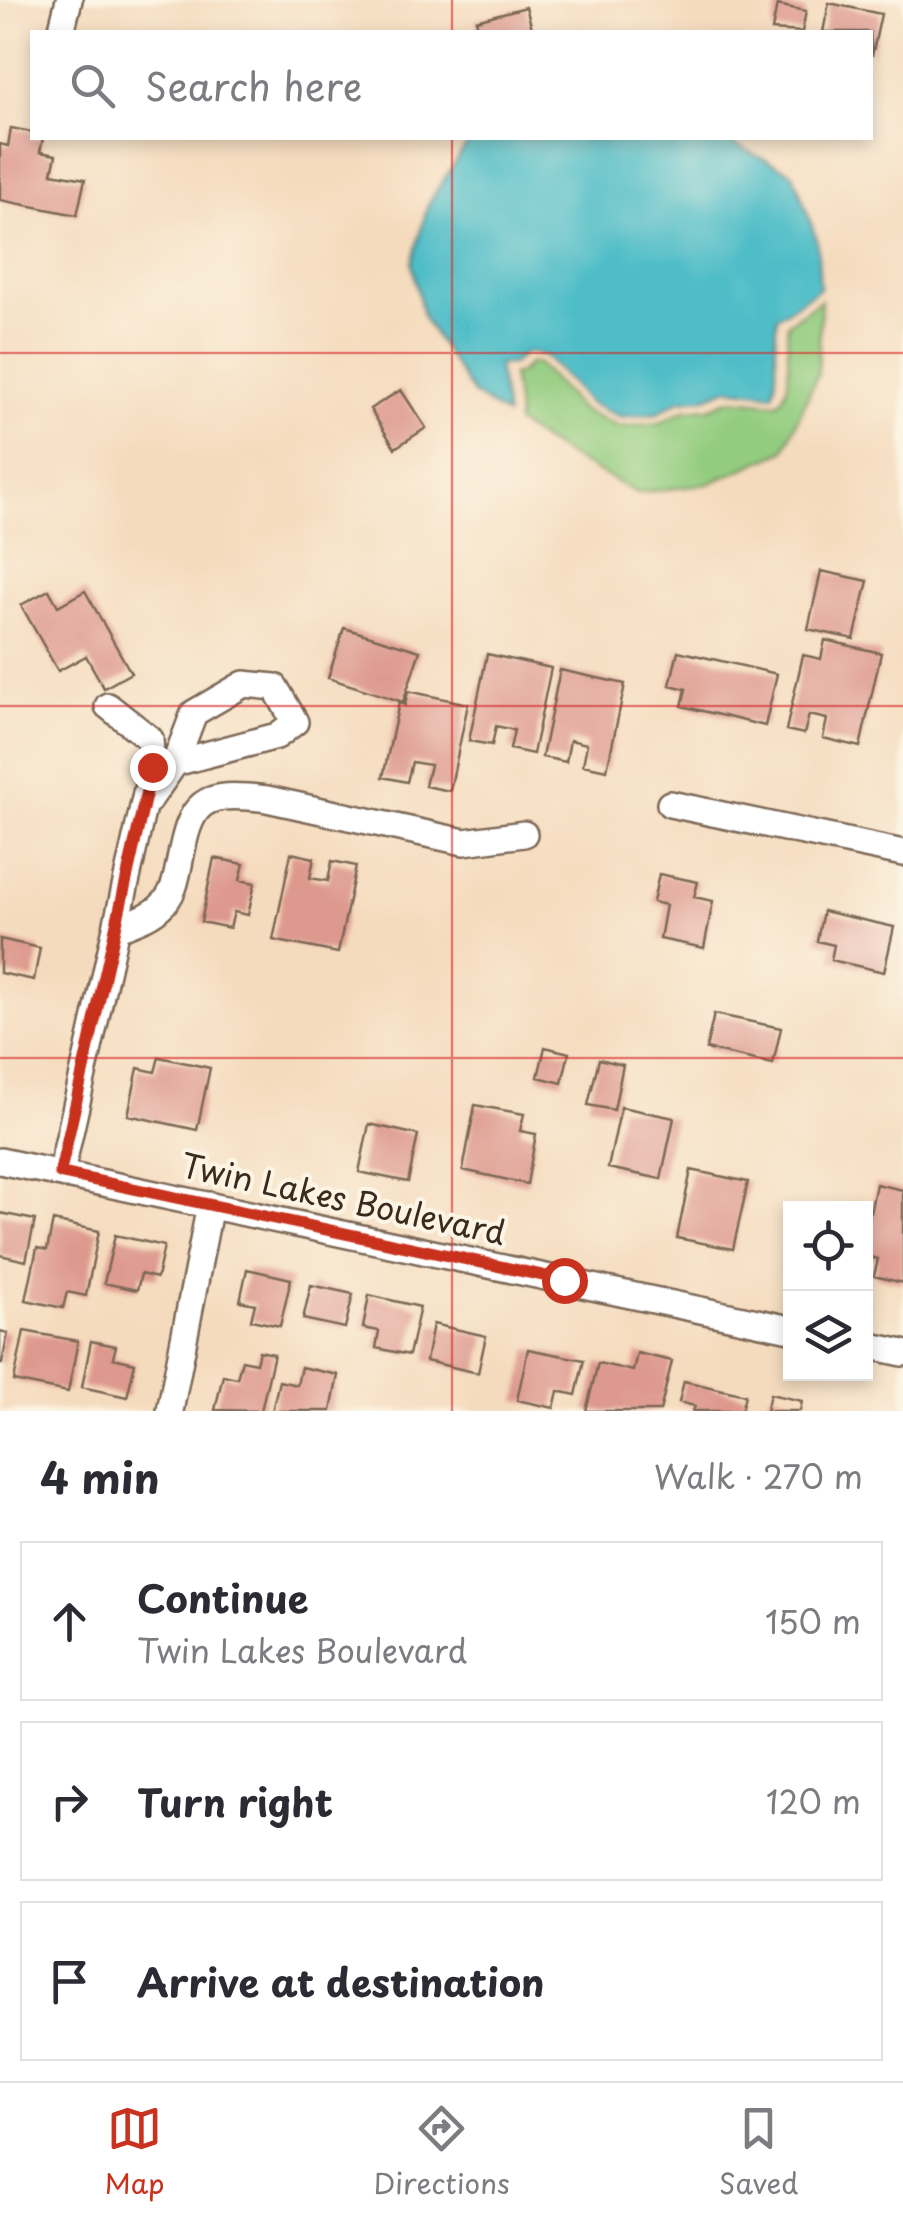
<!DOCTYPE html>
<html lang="en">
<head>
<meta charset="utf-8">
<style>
	:root { --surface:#fff; --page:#f2f2f3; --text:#2b2b33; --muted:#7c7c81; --line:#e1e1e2; --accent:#c8321e }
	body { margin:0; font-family:"Playpen Sans",sans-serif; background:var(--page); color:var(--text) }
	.controls { position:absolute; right:30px; bottom:30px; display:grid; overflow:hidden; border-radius:0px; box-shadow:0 5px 15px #0003 }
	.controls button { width:90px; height:90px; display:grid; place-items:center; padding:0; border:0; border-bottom:2px solid var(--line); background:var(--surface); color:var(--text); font:50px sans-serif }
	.stop { position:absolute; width:30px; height:30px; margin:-22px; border:8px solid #c8321e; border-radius:50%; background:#fff }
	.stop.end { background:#c8321e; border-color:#fff; box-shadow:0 2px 10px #0008 }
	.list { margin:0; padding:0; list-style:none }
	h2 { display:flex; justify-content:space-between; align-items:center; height:130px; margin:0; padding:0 40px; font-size:42px }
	h2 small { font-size:32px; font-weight:400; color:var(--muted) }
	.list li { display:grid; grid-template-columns:65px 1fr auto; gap:30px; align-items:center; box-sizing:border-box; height:160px; margin:0 20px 20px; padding:0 20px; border:2px solid var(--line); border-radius:0px }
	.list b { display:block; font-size:38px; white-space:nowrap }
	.list p { margin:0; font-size:32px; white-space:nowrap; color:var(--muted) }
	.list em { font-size:32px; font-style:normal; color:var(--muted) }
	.icon { flex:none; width:55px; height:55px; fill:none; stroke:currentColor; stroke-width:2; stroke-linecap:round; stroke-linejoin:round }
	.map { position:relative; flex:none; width:903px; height:1411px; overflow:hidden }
	.search { position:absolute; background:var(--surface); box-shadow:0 5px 15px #0003; left:30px; right:30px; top:30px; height:110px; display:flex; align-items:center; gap:25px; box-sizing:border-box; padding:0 35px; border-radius:0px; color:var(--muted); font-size:38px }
	.sheet { height:670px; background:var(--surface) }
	nav { display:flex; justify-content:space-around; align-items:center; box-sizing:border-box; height:140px; border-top:2px solid var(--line); background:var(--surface); font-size:28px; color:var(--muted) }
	nav a { display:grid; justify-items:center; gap:5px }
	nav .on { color:var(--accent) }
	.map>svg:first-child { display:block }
	.green { fill:#93cc7f; stroke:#677b4e; stroke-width:2.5 }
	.water { fill:#50bdc8; stroke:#467473; stroke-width:2.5 }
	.building { fill:#de998e }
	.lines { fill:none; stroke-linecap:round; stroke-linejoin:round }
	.minor-casing { stroke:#7c6856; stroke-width:30 }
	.minor { stroke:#fff; stroke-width:25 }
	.route { stroke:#c8321e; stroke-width:12 }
	.grid { fill:none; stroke:#d62828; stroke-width:2.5; stroke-opacity:0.55 }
	.labels { text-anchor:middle; stroke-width:8; stroke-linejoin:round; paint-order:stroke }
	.street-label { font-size:32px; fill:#3b2a1e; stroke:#fcf5e5 }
</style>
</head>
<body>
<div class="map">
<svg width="903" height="1411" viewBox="0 0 903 1411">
	<rect width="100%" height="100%" fill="#fcf5e5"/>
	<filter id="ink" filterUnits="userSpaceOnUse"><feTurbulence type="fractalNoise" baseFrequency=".01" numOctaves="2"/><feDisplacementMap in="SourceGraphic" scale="20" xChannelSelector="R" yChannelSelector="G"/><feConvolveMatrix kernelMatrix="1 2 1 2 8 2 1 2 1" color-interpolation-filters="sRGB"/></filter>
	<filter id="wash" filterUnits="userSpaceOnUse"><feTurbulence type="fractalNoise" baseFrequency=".0048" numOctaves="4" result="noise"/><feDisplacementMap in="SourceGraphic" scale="40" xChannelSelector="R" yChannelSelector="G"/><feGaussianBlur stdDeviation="2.25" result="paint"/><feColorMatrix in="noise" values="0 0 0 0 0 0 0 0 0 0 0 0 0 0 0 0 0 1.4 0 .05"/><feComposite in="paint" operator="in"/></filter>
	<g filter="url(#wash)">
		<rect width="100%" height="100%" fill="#f5dbbe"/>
		<path class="green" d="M821 300 818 373 784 451 708 484 637 493 554 448 516 423 518 415 512 375 520 373 530 363 538 364 582 411 620 427 660 423 684 410 709 408 731 399 778 403C797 383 784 349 788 323Z"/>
		<path class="water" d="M471 138H721L793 173 817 240 820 288 777 317C773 344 780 369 773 394L729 388 704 398 680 400 658 413 621 417 590 404 544 355 525 352 513 364 498 365 506 416 473 394 423 317 412 263 428 204Z"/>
		<g id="blocks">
			<path class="building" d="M829 3 881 14 872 56 870 32H823Z
				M777 5 806 11 802 32 772 30Z
				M526 7 533 32H479L476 20Z
				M11 128 32 132V138H43L40 152 56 155 52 173 85 179 77 215 0 200V144L8 146Z
				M401 390 426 428 395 448 370 409Z
				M821 571 868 581 854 639 808 629Z
				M49 590 58 606 85 591 131 673 104 688 86 656 58 671 21 605Z
				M344 628 420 651 403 702 328 678Z
				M825 640 881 653 860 747 823 738 827 719 809 715 804 734 786 730 803 655 821 659Z
				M678 651 777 674 765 726 682 706 686 689 670 685Z
				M487 654 551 668 533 754 510 749 514 730 496 726 492 745 469 741Z
				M560 670 625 684 607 770 583 765 587 744 570 740 566 762 542 757Z
				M408 691 468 704 450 791 425 786 430 765 412 762 407 782 383 777 399 703 405 705Z
				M291 853 314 858 310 878 328 881 332 861 356 866 338 953 273 940Z
				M214 858 244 864 240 880 255 883 248 915 234 912 230 928 201 922Z
				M659 874 698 882 694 897 713 901 704 948 660 939 666 905 653 902Z
				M823 911 894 927 884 972 831 960 834 945 817 941Z
				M0 939 40 948 34 980 0 973Z
				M714 1014 781 1028 773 1064 706 1049Z
				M545 1047 569 1053 562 1083 538 1077Z
				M159 1057 210 1068 197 1130 128 1115 138 1068 155 1072Z
				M599 1059 623 1065 614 1110 588 1105Z
				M475 1105 524 1114 520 1131 536 1134 527 1184 463 1170Z
				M621 1107 674 1118 661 1179 608 1168Z
				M369 1124 418 1135 408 1182 359 1172Z
				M691 1170 748 1182 733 1249 677 1238Z
				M876 1184 903 1190V1283L874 1276 878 1259 866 1256V1233Z
				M0 1213 35 1220 26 1261 0 1255Z
				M53 1221 99 1231 86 1296 67 1292 63 1308 26 1300 37 1248 47 1250Z
				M115 1235 164 1246 157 1278 141 1274 137 1290 104 1283Z
				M247 1269 291 1279 280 1326 251 1320 255 1304 240 1301Z
				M311 1285 353 1294 345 1328 303 1319Z
				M369 1295 420 1307 409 1355 376 1348 379 1331 363 1328Z
				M433 1324 486 1336 478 1373 426 1361Z
				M0 1331 8 1333 2 1364H0Z
				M24 1331 78 1341 68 1392 14 1381Z
				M91 1341 116 1346 113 1358 135 1363 127 1397 82 1387Z
				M528 1349 584 1360 576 1395 558 1391 554 1408 517 1400Z
				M259 1351 274 1354 261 1411 215 1410 223 1375 237 1378 242 1360 256 1363Z
				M637 1353 672 1361 660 1411H586L598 1363 633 1371Z
				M301 1367 338 1375 331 1411H272L279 1381 297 1385Z
				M684 1381 745 1395 741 1411H693L695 1406 679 1402Z
				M770 1394 802 1401 800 1411H766Z"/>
		</g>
	</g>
	<g filter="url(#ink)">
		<use href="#blocks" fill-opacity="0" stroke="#7c6856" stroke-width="2.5"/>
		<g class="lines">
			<defs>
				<path id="minor" d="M61 32 69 0
					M149 800 175 763 194 713 244 684 275 687 295 722 277 736 175 763
					M670 804 903 853
					M118 928C132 922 149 918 160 907 173 896 176 881 179 865 191 800 200 791 267 799L464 842 524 834
					M0 1161 790 1329
					M61 1173 152 767 150 739 108 706
					M866 1345 903 1353
					M170 1411 210 1205"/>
			</defs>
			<use href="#minor" class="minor-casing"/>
			<use href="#minor" class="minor"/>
		</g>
	</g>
	<g class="lines" filter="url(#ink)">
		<path class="route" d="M152 767 60 1173 564 1280"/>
	</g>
	<path class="grid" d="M452 0V32M452 138V1411M0 353H903M0 706H903M0 1058H903"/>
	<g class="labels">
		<g class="street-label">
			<text transform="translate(343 1200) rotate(12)" y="11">Twin Lakes Boulevard</text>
		</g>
	</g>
</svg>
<div class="controls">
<button><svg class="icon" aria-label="locate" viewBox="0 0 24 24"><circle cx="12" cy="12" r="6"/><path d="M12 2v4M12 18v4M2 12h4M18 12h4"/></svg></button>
<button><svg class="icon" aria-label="layers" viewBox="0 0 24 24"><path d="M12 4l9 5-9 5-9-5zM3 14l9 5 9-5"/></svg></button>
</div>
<div class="stop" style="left:564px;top:1280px"></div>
<div class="stop end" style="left:152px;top:767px"></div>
<div class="search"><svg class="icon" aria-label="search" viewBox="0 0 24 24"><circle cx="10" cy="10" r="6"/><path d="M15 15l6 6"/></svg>Search here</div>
</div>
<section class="sheet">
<h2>4 min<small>Walk · 270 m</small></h2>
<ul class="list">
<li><svg class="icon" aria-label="ahead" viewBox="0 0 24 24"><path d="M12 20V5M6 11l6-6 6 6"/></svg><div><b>Continue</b><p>Twin Lakes Boulevard</p></div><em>150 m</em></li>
<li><svg class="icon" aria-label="right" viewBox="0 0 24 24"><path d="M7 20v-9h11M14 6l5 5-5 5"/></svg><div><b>Turn right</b></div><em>120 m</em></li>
<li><svg class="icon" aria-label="arrive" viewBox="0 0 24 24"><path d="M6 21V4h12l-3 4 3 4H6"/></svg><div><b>Arrive at destination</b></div></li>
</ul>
</section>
<nav>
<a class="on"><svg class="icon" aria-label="map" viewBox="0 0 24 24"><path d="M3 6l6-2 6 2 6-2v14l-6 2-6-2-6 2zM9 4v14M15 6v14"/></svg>Map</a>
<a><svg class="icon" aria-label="directions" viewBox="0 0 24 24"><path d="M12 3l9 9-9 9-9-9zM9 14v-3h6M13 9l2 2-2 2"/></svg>Directions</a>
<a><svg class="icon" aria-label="saved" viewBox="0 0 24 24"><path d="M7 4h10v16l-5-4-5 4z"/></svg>Saved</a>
</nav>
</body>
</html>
